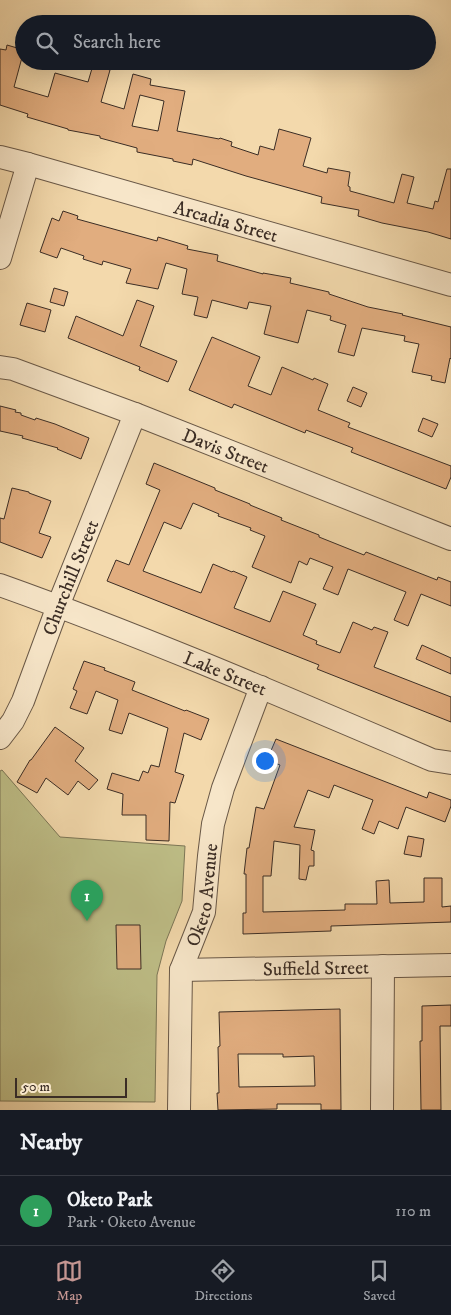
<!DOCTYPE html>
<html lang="en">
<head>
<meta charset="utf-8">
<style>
	:root { --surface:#171b24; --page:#20242c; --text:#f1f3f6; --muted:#9ea1a6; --line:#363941; --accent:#c59692 }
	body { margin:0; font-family:"IM FELL DW Pica",serif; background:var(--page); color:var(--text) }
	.scale { position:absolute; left:15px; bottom:12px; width:112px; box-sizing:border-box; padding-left:5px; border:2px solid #3b2d25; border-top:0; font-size:14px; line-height:18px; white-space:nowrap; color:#3b2d25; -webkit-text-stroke:4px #f7e6c9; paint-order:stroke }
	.you { position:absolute; left:264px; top:760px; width:18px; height:18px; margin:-12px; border:4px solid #fff; border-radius:50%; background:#1a73e8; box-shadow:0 0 0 8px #1a73e833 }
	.badge { display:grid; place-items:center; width:32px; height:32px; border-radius:50%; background:var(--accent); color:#fff; font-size:16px; font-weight:700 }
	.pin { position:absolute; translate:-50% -41px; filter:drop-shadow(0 1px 2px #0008) }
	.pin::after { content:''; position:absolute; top:26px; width:18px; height:15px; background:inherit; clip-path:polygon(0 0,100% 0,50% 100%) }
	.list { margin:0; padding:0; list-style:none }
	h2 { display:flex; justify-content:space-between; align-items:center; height:65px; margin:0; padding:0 20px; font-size:21px }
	h2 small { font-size:16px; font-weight:400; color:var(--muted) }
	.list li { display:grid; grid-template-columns:32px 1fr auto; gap:15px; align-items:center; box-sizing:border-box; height:70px; padding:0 20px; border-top:1px solid var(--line) }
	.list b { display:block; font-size:19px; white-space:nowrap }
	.list p { margin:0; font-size:16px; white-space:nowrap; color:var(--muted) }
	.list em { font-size:16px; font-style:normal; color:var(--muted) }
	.icon { flex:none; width:28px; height:28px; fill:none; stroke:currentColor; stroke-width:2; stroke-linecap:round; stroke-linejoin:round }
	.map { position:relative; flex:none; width:451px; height:1110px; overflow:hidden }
	.search { position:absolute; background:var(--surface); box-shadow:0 5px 20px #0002; left:15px; right:15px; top:15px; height:55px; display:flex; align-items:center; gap:12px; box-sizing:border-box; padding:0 18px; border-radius:28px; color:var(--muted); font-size:19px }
	.sheet { height:135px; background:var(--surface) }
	nav { display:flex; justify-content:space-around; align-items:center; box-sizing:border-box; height:70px; border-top:1px solid var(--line); background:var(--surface); font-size:14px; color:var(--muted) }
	nav a { display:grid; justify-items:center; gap:2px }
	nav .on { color:var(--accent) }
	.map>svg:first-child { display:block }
	.green { fill:#bebe87; stroke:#7c7656 }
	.building { fill:#e1ad7f; stroke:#3b2d25; fill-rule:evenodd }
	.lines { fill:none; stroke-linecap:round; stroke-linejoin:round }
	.minor-casing { stroke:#695847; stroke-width:24 }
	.minor { stroke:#f7e6c9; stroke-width:22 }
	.labels { text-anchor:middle; stroke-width:5; stroke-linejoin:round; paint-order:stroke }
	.street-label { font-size:19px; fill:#3b2d25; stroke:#f7e6c9 }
</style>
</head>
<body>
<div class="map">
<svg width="451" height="1110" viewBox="0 0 451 1110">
	<rect width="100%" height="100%" fill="#f3d9ac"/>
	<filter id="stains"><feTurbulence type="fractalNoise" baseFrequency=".004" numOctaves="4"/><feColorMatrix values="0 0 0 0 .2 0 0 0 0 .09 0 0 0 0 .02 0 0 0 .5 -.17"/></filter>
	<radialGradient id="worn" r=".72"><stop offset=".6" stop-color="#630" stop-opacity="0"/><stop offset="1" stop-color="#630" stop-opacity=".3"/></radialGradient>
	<path class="green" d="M2 770 60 837 185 846 182 901 166 941 157 975 155 1102 0 1101V771Z"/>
	<path class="building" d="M7 45 24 50 14 87 48 97 55 73 88 82 93 65 110 70 101 102 124 109 133 74 151 79 150 85 185 91 177 131 219 139 220 138 232 142 231 146 258 155 260 146 274 150 279 129 311 138 303 166 327 173 328 168 350 172 348 186 350 187V191L394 203 402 174 414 177 407 203 433 209 435 201 438 202 447 169H451V239L428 232 382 223 358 216 359 210 321 203 322 197 246 176 193 159 192 165 173 161V159L137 152V148L100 138V136L68 130V129L27 117 28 114 0 105V49L6 50ZM140 95 164 101 158 131 132 126Z
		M63 211 78 216 77 219 157 241 158 237 188 246 187 249 218 255 217 261 263 274V273L291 278 290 283 329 292V294L368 307 403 314 402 315 451 327V359L450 358 445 383 431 380 432 376 412 372 419 344 404 341 405 336 362 328 354 356 338 352 346 325 330 320 331 316 307 310 298 343 264 334 271 306 249 302 247 309 212 300 207 318 194 315 198 297 182 294 187 269 166 263 158 289 126 283 131 269 103 261 102 265 83 259 84 256 61 248 57 258 40 252 52 218 59 221Z
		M54 288 68 292 64 306 50 302Z
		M137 300 154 306 140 346 177 361 168 382 139 370 140 367 68 338 76 316 123 336Z
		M27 303 51 310 45 332 20 325Z
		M212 337 260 357 248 386 271 395 282 367 313 380 314 378 328 384 318 410 350 423 348 427 451 466V477L446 489 351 452 353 448 306 430 305 433 234 404 232 408 189 390Z
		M353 387 367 393 361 407 347 401Z
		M0 406 16 410 15 412 21 413V415L35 420 36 418 55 424 89 438 81 459 57 449 58 448 22 438 23 436 0 431Z
		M423 418 438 424 432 437 418 431Z
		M154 463 215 488V490L250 504V505L282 518 281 520 319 535V537L364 555 366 552 437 580 438 577 451 582V606L421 594 408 626 394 620 406 592 348 569 338 595 323 589 333 567 310 558 307 565 299 561 291 583 252 567 265 536 250 530 251 528 218 516 219 514 193 503 181 529 164 522 143 571 201 593 213 564 232 572 233 571 247 577 234 608 270 622 283 591 316 604 303 635 317 641 316 644 340 653 353 622 372 630 374 627 388 632 374 667 451 697V722L317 669 319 665 107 581 116 560 129 565 160 490 146 484Z
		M12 488 29 492V493L51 501 39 533 51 537 42 558 0 542V518L4 519Z
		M422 645 451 658V674L416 659Z
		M84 661 105 668 104 670 135 682 132 690 185 711 186 710 209 719 201 740 184 733 175 772 184 775 175 803 170 802 169 841 146 840V815H122L123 794 107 789 112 773 139 781 143 771 148 773 151 765 159 767 168 728 129 713 122 734 109 730 118 700 96 691 87 714 70 708 77 691 73 689Z
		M55 727 84 748 75 761 98 780 89 790 78 781 68 795 46 778 37 793 17 782 30 760H31Z
		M276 739 427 798 429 792 451 800V806L445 822 406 807 398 829 379 821 374 834 362 829 373 800 334 785 329 798 308 790 294 827 315 830 311 850 314 851V866H309L306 880 299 879 300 845 274 841 271 876H263V912L345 910V904H377L376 881 389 880 390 903 424 902V878H442V907L451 906V922L331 926V931L243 934V913H246V874H244L247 848H249L256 807 264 809 280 765 267 760Z
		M408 836 424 839 421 857 404 854Z
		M116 925H140L141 969H117Z
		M451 1005V1026H440L441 1110H421L420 1041H422V1006Z
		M340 1009 341 1110H321V1104H277V1109L218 1110 217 1093H219L218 1047 220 1046 219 1012ZM238 1054H283V1057L314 1056 315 1086 239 1087Z"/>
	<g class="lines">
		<defs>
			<g id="minor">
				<path id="s1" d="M0 157 28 164 451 285"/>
				<path d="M0 258 28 164"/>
				<path id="s2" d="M0 367 13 369 135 414 451 539"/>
				<path id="s3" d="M0 585C146 637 289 699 432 760L451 763"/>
				<path id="s4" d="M0 738 13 721 23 701 58 606 135 414"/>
				<path id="s5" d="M181 970 451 965"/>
				<path id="s6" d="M179 1110 181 970 204 912 209 856 213 824 223 788 261 687"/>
				<path d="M382 1110 383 966"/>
			</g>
		</defs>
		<use href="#minor" class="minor-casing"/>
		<use href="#minor" class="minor"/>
	</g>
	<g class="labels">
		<g class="street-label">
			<text dy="7" stroke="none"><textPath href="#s1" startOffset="235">Arcadia Street</textPath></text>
			<text dy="7" stroke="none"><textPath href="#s2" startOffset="241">Davis Street</textPath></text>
			<text dy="7" stroke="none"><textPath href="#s4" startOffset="176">Churchill Street</textPath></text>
			<text dy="7" stroke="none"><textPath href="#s3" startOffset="242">Lake Street</textPath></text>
			<text dy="7" stroke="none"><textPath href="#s6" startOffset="219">Oketo Avenue</textPath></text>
			<text dy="7" stroke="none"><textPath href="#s5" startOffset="135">Suffield Street</textPath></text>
		</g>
	</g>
	<rect width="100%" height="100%" filter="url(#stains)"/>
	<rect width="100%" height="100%" fill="url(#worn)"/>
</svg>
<div class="scale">50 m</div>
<div class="you"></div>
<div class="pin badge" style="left:87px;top:921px;background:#2e9e5b">1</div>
<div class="search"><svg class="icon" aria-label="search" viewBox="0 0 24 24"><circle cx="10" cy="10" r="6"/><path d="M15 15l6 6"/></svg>Search here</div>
</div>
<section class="sheet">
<h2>Nearby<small></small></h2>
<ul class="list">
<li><span class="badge" style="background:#2e9e5b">1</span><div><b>Oketo Park</b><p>Park · Oketo Avenue</p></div><em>110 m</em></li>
</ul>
</section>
<nav>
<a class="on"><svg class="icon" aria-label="map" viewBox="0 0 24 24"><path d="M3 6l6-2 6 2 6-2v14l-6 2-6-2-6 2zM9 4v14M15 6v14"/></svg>Map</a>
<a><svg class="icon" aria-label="directions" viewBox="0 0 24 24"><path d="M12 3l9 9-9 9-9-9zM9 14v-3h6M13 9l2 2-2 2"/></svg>Directions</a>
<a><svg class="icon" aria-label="saved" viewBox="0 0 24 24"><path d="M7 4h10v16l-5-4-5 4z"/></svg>Saved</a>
</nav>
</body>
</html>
